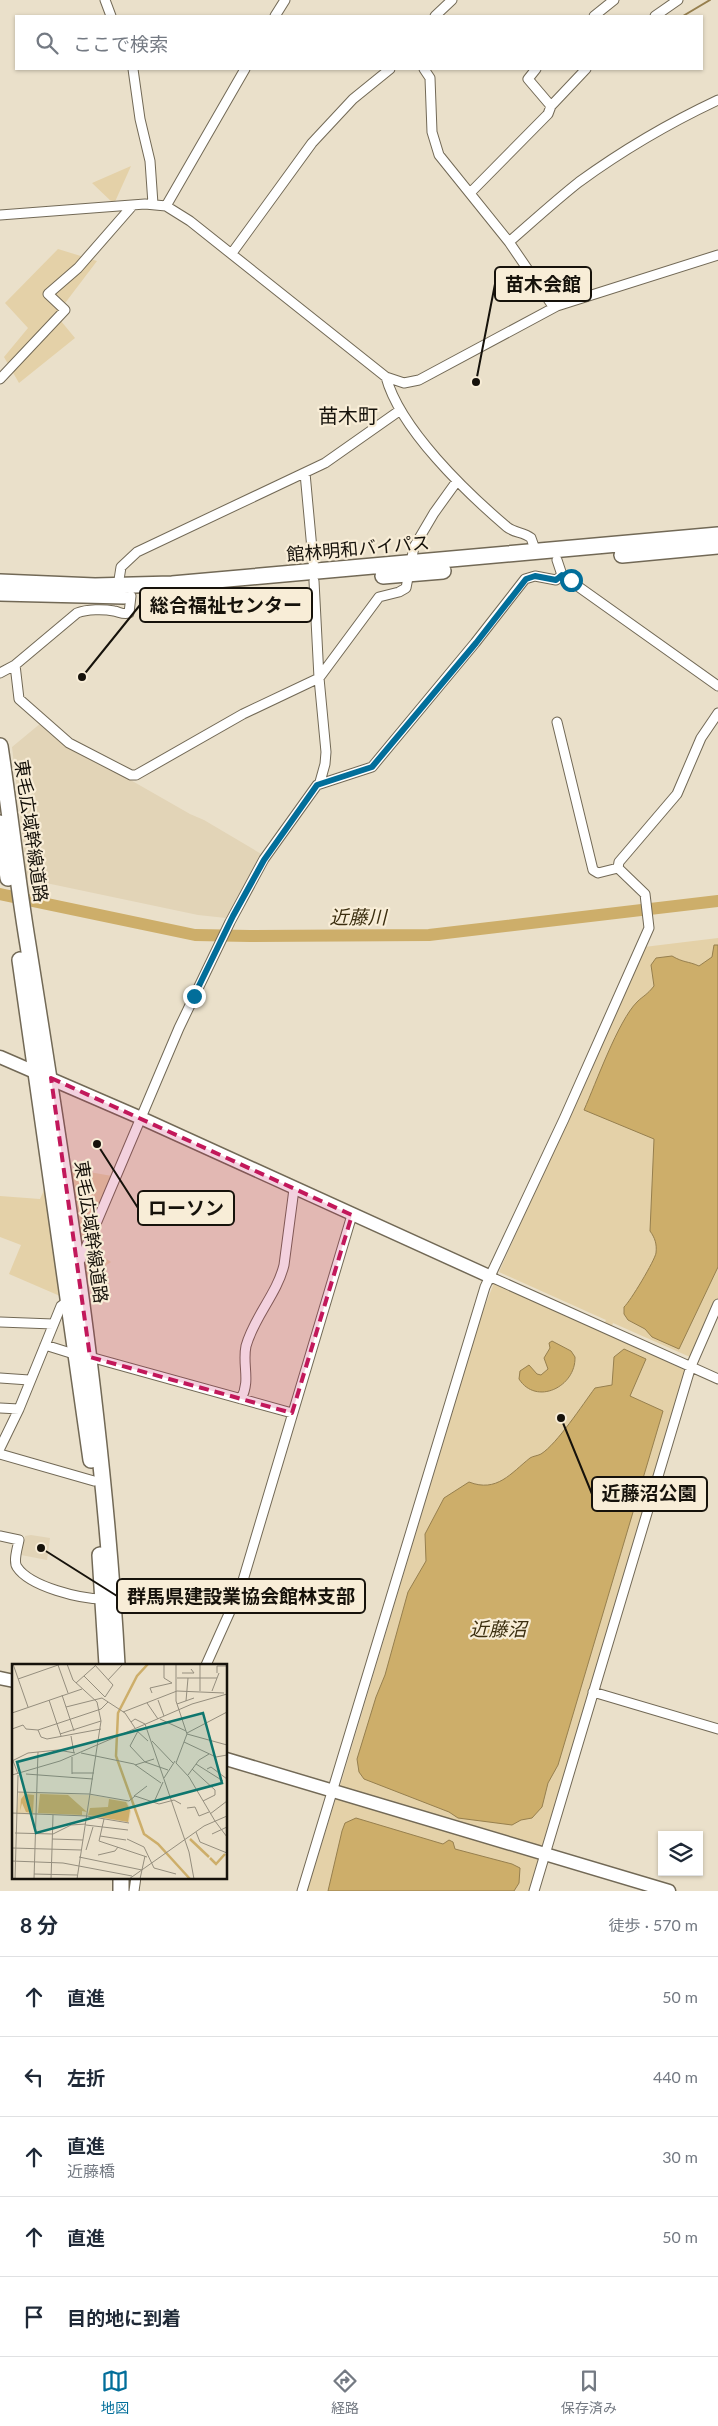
<!DOCTYPE html>
<html lang="ja">
<head>
<meta charset="utf-8">
<style>
	:root { --surface:#fff; --page:#f2f2f3; --text:#1f2937; --muted:#747a83; --line:#e0e1e3; --accent:#026e9a }
	body { margin:0; font-family:Lato,"Noto Sans JP",sans-serif; background:var(--page); color:var(--text) }
	.controls { position:absolute; right:15px; bottom:15px; display:grid; overflow:hidden; border-radius:0px; box-shadow:0 1px 4px #0004 }
	.controls button { width:45px; height:45px; display:grid; place-items:center; padding:0; border:0; border-bottom:1px solid var(--line); background:var(--surface); color:var(--text); font:25px sans-serif }
	.stop { position:absolute; width:15px; height:15px; margin:-11px; border:4px solid #026e9a; border-radius:50%; background:#fff }
	.stop.end { background:#026e9a; border-color:#fff; box-shadow:0 1px 5px #0008 }
	.list { margin:0; padding:0; list-style:none }
	h2 { display:flex; justify-content:space-between; align-items:center; height:65px; margin:0; padding:0 20px; font-size:21px }
	h2 small { font-size:16px; font-weight:400; color:var(--muted) }
	.list li { display:grid; grid-template-columns:32px 1fr auto; gap:15px; align-items:center; box-sizing:border-box; height:80px; padding:0 20px; border-top:1px solid var(--line) }
	.list b { display:block; font-size:19px; white-space:nowrap }
	.list p { margin:0; font-size:16px; white-space:nowrap; color:var(--muted) }
	.list em { font-size:16px; font-style:normal; color:var(--muted) }
	.icon { flex:none; width:28px; height:28px; fill:none; stroke:currentColor; stroke-width:2; stroke-linecap:round; stroke-linejoin:round }
	.map { position:relative; flex:none; width:718px; height:1891px; overflow:hidden }
	.search { position:absolute; background:var(--surface); box-shadow:0 1px 4px #0004; left:15px; right:15px; top:15px; height:55px; display:flex; align-items:center; gap:12px; box-sizing:border-box; padding:0 18px; border-radius:0px; color:var(--muted); font-size:19px }
	.sheet { height:465px; background:var(--surface) }
	nav { display:flex; justify-content:space-around; align-items:center; box-sizing:border-box; height:70px; border-top:1px solid var(--line); background:var(--surface); font-size:14px; color:var(--muted) }
	nav a { display:grid; justify-items:center; gap:2px }
	nav .on { color:var(--accent) }
	.map>svg:first-child { display:block }
	.built { fill:#e2d4b7 }
	.green { fill:#e4d1a8 }
	.water { fill:#cdae6a; stroke:#967f4e }
	.lines { fill:none; stroke-linecap:round; stroke-linejoin:round }
	.stream { stroke:#967f4e; stroke-width:2 }
	.river { stroke:#cdae6a; stroke-width:12 }
	.street-casing { stroke:#726956; stroke-width:11 }
	.secondary-casing { stroke:#726956; stroke-width:15 }
	.highway-casing { stroke:#726956; stroke-width:18 }
	.street { stroke:#fff; stroke-width:9 }
	.secondary { stroke:#fff; stroke-width:12 }
	.highway { stroke:#fff; stroke-width:15 }
	.route { stroke:#026e9a; stroke-width:6 }
	.marked { fill:#c2185b; fill-opacity:0.2; stroke:#c2185b; stroke-width:4; stroke-dasharray:10 6; stroke-linejoin:round }
	.labels { text-anchor:middle; stroke-width:4.5; stroke-linejoin:round; paint-order:stroke }
	.street-label { font-size:18px; fill:#16120b; stroke:#f8edd7 }
	.water-label { font-size:19px; font-style:italic; fill:#3b2e0f; stroke:#f8edd7 }
	.quarter-label { font-size:20px; fill:#16120b; stroke:#f8edd7 }
	.inset-river { fill:none; stroke:#cdae6a; stroke-width:2.5 }
	.inset-road { fill:none; stroke:#958e7e; stroke-width:1 }
	.view { fill:#0f766e; fill-opacity:0.15; stroke:#0f766e; stroke-width:2.5 }
	.inset-edge { fill:none; stroke:#16120b; stroke-width:2.5 }
	.leader { fill:none; stroke:#16120b; stroke-width:2 }
	.callout-dot { fill:#16120b; stroke:#f8edd7; stroke-width:2 }
	.callout { fill:#f8edd7; stroke:#16120b; stroke-width:2 }
	.callout-label { font-size:19px; text-anchor:middle; font-weight:bold; fill:#16120b }
</style>
</head>
<body>
<div class="map">
<svg width="718" height="1891" viewBox="0 0 718 1891">
	<rect width="100%" height="100%" fill="#eae0ca"/>
	<path class="built" d="M41 723 67 748 78 750 190 814 204 820 263 855 226 918 198 915 27 879 12 747Z
		M31 1535 50 1538 47 1560 21 1555 25 1536Z"/>
	<path class="green" d="M131 166 114 204 92 183Z
		M58 249 97 261 56 315 75 338 19 383 4 357 28 328 5 303Z
		M718 938V1298L690 1357 613 1323 609 1333 686 1371 544 1846 539 1848 541 1859 531 1891H307L336 1798 342 1788 340 1786 481 1316 494 1283 602 1329 606 1320 499 1272 644 947Z
		M55 1166 112 1176 81 1242 111 1262 60 1296 9 1274 21 1245 0 1237V1196L40 1199Z"/>
	<path class="water" d="M714 945H718V1267L679 1349 652 1337 645 1329 628 1320 624 1314V1307C630 1302 655 1260 656 1253 657 1244 655 1238 650 1231L654 1139 584 1110C596 1083 618 1021 637 1002 643 996 647 995 654 986L651 965 656 958 672 956C684 963 688 961 699 966L712 957Z
		M552 1341 571 1351 575 1357C576 1387 536 1406 519 1379L520 1371 529 1365 537 1374 541 1375 548 1369 544 1358 550 1348 549 1343Z
		M624 1349 646 1359 630 1396 663 1411 558 1765 548 1783 542 1807 532 1818 521 1820 512 1825 458 1818 449 1812 364 1779 359 1772 357 1759 376 1697 385 1675 408 1592 426 1561 425 1534 444 1498 469 1482C497 1493 511 1473 530 1458 533 1456 537 1456 541 1454 557 1444 583 1404 595 1388L612 1385 614 1357Z
		M356 1818 443 1844 449 1840 453 1842 455 1849 512 1864 520 1868 519 1883 514 1891H328L342 1831 345 1823Z"/>
	<g class="lines">
		<path class="stream" d="M683 16 710 0"/>
		<path class="river" d="M0 894 195 935 250 936 429 935 718 901"/>
		<defs>
			<path id="street" d="M105 0 111 16
				M275 16 285 0
				M435 16 452 0
				M594 16 614 0
				M655 16 678 0
				M133 69 140 119 150 161 153 204
				M424 69 430 78 432 132 439 155 509 242 552 305 557 306
				M536 69 528 79 551 106
				M471 192 548 114 551 106 586 69
				M166 206 245 69
				M0 215 145 204 166 206 190 221 386 377 404 383 419 380 557 306 718 255
				M509 242C532 222 555 201 579 182 623 150 669 123 718 100
				M232 253 312 143 353 99 390 69
				M386 377C400 429 466 492 507 527 514 533 524 532 531 538L536 552
				M0 379 65 310 48 294 78 268 133 205
				M305 473 314 571
				M557 560 562 575 718 686
				M314 581 319 678 326 752 325 764 320 782
				M118 586 121 567 137 552 325 463 399 411
				M15 665 19 699 69 743 131 775H136L243 714 319 678 379 597 399 592 406 588 414 547 434 513 457 481
				M0 673 15 665 77 613C87 609 104 609 114 611 120 612 123 615 129 613L131 596
				M557 722 593 870 598 873 618 868
				M76 1262 81 1259 179 1028 230 922 264 859 317 785 372 767 475 643 525 579 535 576 556 580 562 575
				M491 1277 718 1379
				M0 1322 53 1324
				M45 1345 77 1355
				M90 1357 292 1413
				M0 1378 29 1380
				M241 1399C251 1380 242 1365 246 1346 254 1317 277 1294 284 1265L294 1189
				M0 1408 19 1409
				M0 1448 19 1409 61 1306 69 1300
				M0 1454 94 1481
				M0 1536 19 1540C18 1546 13 1561 17 1567 30 1587 81 1599 103 1599
				M206 1665 241 1587 352 1215
				M593 1692 718 1729
				M134 1891 136 1877
				M302 1891 485 1287 564 1119 649 928 645 894 618 868 619 862 677 794 701 738 718 713
				M534 1891 691 1366 718 1304"/>
			<path id="secondary" d="M0 1057 141 1118 491 1277
				M0 1678 14 1681
				M226 1759 669 1891"/>
			<path id="highway" d="M622 555 718 546
				M383 576 443 571
				M0 582 95 586 172 584 718 535
				M0 593 124 596
				M0 746C10 812 17 879 28 945 66 1184 104 1423 117 1665
				M0 823 8 878
				M20 960 91 1460
				M100 1555 107 1665
				M121 1891V1877"/>
		</defs>
		<use href="#street" class="street-casing"/>
		<use href="#secondary" class="secondary-casing"/>
		<use href="#highway" class="highway-casing"/>
		<use href="#street" class="street"/>
		<use href="#secondary" class="secondary"/>
		<use href="#highway" class="highway"/>
	</g>
	<g class="lines">
		<path class="route" d="M194 996 233 916 264 860 317 785 372 767 476 643 526 579 535 576 556 580 562 575 571 580"/>
	</g>
	<path class="marked" d="M51 1078 352 1215 292 1413 90 1357Z"/>
	<g class="labels">
		<g class="street-label">
			<text transform="translate(358 549) rotate(-5)" y="6">館林明和バイパス</text>
			<text transform="translate(31 831) rotate(82)" y="6">東毛広域幹線道路</text>
			<text transform="translate(91 1232) rotate(82)" y="6">東毛広域幹線道路</text>
		</g>
		<g class="water-label">
			<text x="358" y="924">近藤川</text>
			<text x="498" y="1636">近藤沼</text>
		</g>
		<g class="quarter-label">
			<text x="348" y="423">苗木町</text>
		</g>
	</g>
	<g transform="translate(12 1664)">
		<rect width="215" height="215" fill="#eae0ca"/>
		<path d="M7 128 79 131 115 137 119 147 117 158 74 152 4 150Z" fill="#e4d1a8"/>
		<path d="M13 130 22 131 21 149 14 148 10 139 8 147 9 135ZM28 130 56 131 75 148 70 147V151L26 149ZM97 135 114 138 118 146 116 158 76 151 78 144 96 143Z" fill="#cdae6a"/>
		<path class="inset-river" d="M136 0 125 12 106 49 104 92 132 170 146 180 178 215M178 175 197 193M198 194 204 200 213 190"/>
		<path class="inset-road" d="M1 0 16 43M55 0 61 16 85 38 89 57 65 215M152 0V14L160 19M164 0V37L175 70 164 99 177 113 203 157M46 1 56 29M170 9H182L179 5M205 9V2H215M72 12 93 33 101 21 82 0M165 14H205M6 15 49 0M96 16 111 0M64 19 83 2M188 27V0M200 27 207 9M140 29 138 24 160 19M50 31 62 67M37 36 49 72M146 36 152 52M174 37 176 14M135 39 146 55M165 40 182 34M54 43 90 34 113 49 123 64M111 48 165 27 212 29M0 49 70 25M148 55 174 67M119 58 123 55 133 60M133 60 177 188 182 215M0 65 11 61 14 65 26 66 89 45 96 38M26 66 29 73 35 75 89 65M124 66 136 77M126 67 118 82 133 98 156 106M175 69 215 48M48 70 89 57M175 70 215 81M59 72 62 89M140 77 161 99M172 78 204 93 215 91M69 89 122 100 149 119M0 94 6 110M0 97 16 89 46 86 63 89M184 100 211 117M123 101 142 95M180 105 203 126V131L191 137M195 105 199 103 215 115M60 109H82M14 110 81 115M60 110V93M0 111 48 97 180 40 215 30M176 111 187 96 197 90M152 114 163 97M5 128 77 130 117 137 123 132 147 140 162 136 169 140M122 132 135 122M142 138 151 118M175 144 183 143 187 152 197 148M0 149 75 152 117 159M198 150 215 137M92 155 87 177 135 193M203 157 215 173M74 161 116 166M184 168 188 178 215 189M3 169 41 170 59 161 74 160M200 170 215 163M88 172 114 176M40 175 71 176M115 175 132 183 142 204 164 210M0 184 69 186M40 185 41 151M74 186 81 163M86 191 103 187 106 183M67 193 130 206M0 197 51 199 120 212M22 210 65 211M3 215 6 111M22 215 26 88M39 215 40 185M117 215 192 162 215 152M128 215 133 192"/>
		<path class="view" d="M191 49 210 119 24 169 5 98Z"/>
		<rect width="215" height="215" class="inset-edge"/>
	</g>
	<path class="leader" d="M476 382L495 284M82 677L140 605M97 1144L138 1208M561 1418L592 1494M41 1548L117 1596"/>
	<g class="callout-dot">
		<circle cx="476" cy="382" r="5"/>
		<circle cx="82" cy="677" r="5"/>
		<circle cx="97" cy="1144" r="5"/>
		<circle cx="561" cy="1418" r="5"/>
		<circle cx="41" cy="1548" r="5"/>
	</g>
	<g class="callout">
		<rect x="495" y="267" width="96" height="34" rx="5"/>
		<rect x="140" y="588" width="172" height="34" rx="5"/>
		<rect x="138" y="1191" width="96" height="34" rx="5"/>
		<rect x="592" y="1477" width="115" height="34" rx="5"/>
		<rect x="117" y="1579" width="248" height="34" rx="5"/>
	</g>
	<g class="callout-label">
		<text x="543" y="291">苗木会館</text>
		<text x="226" y="612">総合福祉センター</text>
		<text x="186" y="1215">ローソン</text>
		<text x="649" y="1500">近藤沼公園</text>
		<text x="241" y="1603">群馬県建設業協会館林支部</text>
	</g>
</svg>
<div class="controls">
<button><svg class="icon" aria-label="layers" viewBox="0 0 24 24"><path d="M12 4l9 5-9 5-9-5zM3 14l9 5 9-5"/></svg></button>
</div>
<div class="stop" style="left:571px;top:580px"></div>
<div class="stop end" style="left:194px;top:996px"></div>
<div class="search"><svg class="icon" aria-label="search" viewBox="0 0 24 24"><circle cx="10" cy="10" r="6"/><path d="M15 15l6 6"/></svg>ここで検索</div>
</div>
<section class="sheet">
<h2>8 分<small>徒歩 · 570 m</small></h2>
<ul class="list">
<li><svg class="icon" aria-label="ahead" viewBox="0 0 24 24"><path d="M12 20V5M6 11l6-6 6 6"/></svg><div><b>直進</b></div><em>50 m</em></li>
<li><svg class="icon" aria-label="left" viewBox="0 0 24 24"><path d="M17 20v-9H6M10 6l-5 5 5 5"/></svg><div><b>左折</b></div><em>440 m</em></li>
<li><svg class="icon" aria-label="ahead" viewBox="0 0 24 24"><path d="M12 20V5M6 11l6-6 6 6"/></svg><div><b>直進</b><p>近藤橋</p></div><em>30 m</em></li>
<li><svg class="icon" aria-label="ahead" viewBox="0 0 24 24"><path d="M12 20V5M6 11l6-6 6 6"/></svg><div><b>直進</b></div><em>50 m</em></li>
<li><svg class="icon" aria-label="arrive" viewBox="0 0 24 24"><path d="M6 21V4h12l-3 4 3 4H6"/></svg><div><b>目的地に到着</b></div></li>
</ul>
</section>
<nav>
<a class="on"><svg class="icon" aria-label="map" viewBox="0 0 24 24"><path d="M3 6l6-2 6 2 6-2v14l-6 2-6-2-6 2zM9 4v14M15 6v14"/></svg>地図</a>
<a><svg class="icon" aria-label="directions" viewBox="0 0 24 24"><path d="M12 3l9 9-9 9-9-9zM9 14v-3h6M13 9l2 2-2 2"/></svg>経路</a>
<a><svg class="icon" aria-label="saved" viewBox="0 0 24 24"><path d="M7 4h10v16l-5-4-5 4z"/></svg>保存済み</a>
</nav>
</body>
</html>
